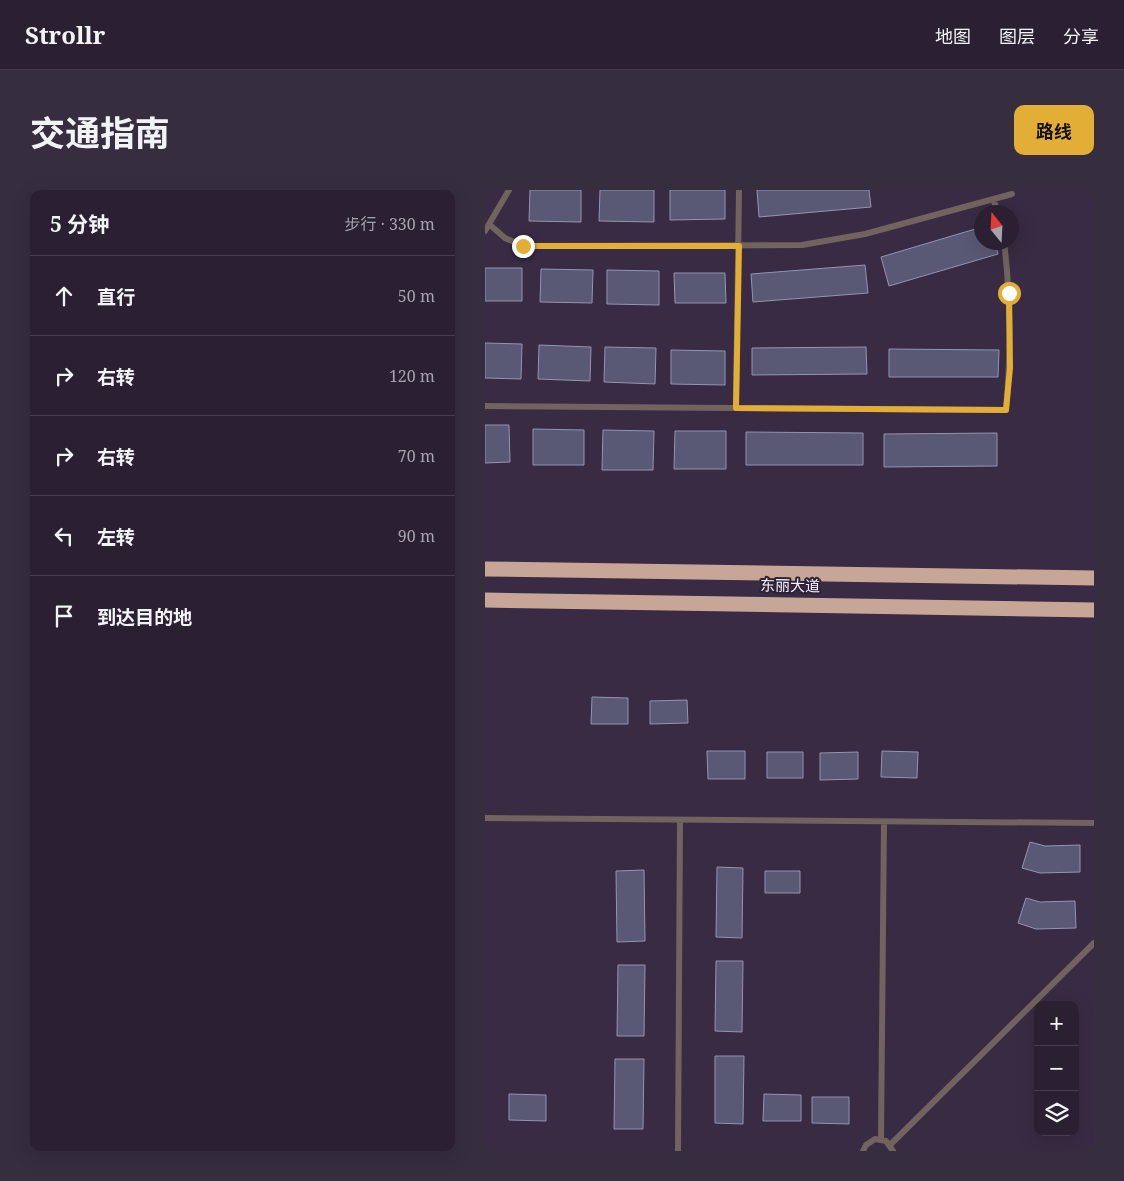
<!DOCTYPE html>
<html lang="zh">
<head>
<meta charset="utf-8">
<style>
	:root { --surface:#2a2032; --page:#362d3e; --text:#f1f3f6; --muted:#a5a3ac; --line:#463e4d; --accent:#e3ae35 }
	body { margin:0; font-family:"Noto Serif","Noto Sans SC",serif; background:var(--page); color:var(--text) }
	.controls { position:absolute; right:15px; bottom:15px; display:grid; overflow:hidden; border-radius:10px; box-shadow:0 5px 20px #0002 }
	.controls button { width:45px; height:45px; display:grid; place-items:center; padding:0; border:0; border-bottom:1px solid var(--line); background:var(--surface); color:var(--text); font:25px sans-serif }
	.compass { position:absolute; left:489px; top:15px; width:45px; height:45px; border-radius:50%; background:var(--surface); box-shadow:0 5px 20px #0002; rotate:342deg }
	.stop { position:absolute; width:15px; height:15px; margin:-11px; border:4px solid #e3ae35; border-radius:50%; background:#fff }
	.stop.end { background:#e3ae35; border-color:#fff; box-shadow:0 1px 5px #0008 }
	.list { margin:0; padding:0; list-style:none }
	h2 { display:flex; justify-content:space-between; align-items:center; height:65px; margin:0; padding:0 20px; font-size:21px }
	h2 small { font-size:16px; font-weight:400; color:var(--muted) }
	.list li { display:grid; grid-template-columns:32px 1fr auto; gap:15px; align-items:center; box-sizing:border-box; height:80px; padding:0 20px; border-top:1px solid var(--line) }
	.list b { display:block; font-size:19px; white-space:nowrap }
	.list em { font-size:16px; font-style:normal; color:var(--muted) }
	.icon { flex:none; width:28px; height:28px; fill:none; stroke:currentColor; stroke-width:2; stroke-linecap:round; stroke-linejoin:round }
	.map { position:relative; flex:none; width:609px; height:961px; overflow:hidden; border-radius:10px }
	header { display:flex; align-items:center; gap:30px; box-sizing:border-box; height:70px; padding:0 25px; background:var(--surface); border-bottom:1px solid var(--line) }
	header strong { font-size:24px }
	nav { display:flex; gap:28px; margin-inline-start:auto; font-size:18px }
	.intro { display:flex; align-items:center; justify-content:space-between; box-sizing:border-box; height:120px; padding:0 30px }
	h1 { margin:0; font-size:35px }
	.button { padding:12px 22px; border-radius:10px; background:var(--accent); color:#111; font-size:18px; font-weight:700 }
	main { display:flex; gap:30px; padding:0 30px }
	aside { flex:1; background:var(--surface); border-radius:10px; box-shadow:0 5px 20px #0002 }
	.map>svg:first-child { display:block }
	.building { fill:#595975; stroke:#9494b3 }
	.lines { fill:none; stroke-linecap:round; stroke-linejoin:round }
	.lane { stroke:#71635d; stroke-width:6 }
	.highway { stroke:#c8a697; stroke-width:15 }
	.route { stroke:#e3ae35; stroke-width:6 }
	.labels { text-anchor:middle; stroke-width:4; stroke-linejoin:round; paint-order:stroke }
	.street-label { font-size:15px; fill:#f7f1fe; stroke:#2e2239 }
</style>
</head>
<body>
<header>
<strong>Strollr</strong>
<nav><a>地图</a><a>图层</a><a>分享</a></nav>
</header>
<div class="intro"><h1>交通指南</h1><a class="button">路线</a></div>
<main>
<aside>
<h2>5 分钟<small>步行 · 330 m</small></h2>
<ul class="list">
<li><svg class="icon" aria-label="ahead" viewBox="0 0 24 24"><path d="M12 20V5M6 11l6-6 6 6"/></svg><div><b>直行</b></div><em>50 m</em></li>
<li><svg class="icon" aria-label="right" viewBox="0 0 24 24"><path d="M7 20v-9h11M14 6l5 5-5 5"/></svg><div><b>右转</b></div><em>120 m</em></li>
<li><svg class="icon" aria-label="right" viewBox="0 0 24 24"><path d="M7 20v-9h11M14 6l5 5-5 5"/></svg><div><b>右转</b></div><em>70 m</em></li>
<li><svg class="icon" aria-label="left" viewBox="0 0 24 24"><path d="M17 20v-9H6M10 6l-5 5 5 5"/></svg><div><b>左转</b></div><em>90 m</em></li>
<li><svg class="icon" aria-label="arrive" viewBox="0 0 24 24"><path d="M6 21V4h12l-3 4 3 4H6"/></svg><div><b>到达目的地</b></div></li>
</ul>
</aside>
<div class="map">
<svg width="609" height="961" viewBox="0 0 609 961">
	<rect width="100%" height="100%" fill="#382b43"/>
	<path class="building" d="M45 0H96V32L44 31Z
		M115 0H169V32L114 31Z
		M185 0H240V29L185 30Z
		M272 0H384L386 17 274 27Z
		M497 37V52H510L513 64 404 96 396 67Z
		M380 75 383 103 268 112 266 84Z
		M0 78H37V111H0Z
		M56 79 108 80 107 113 55 112Z
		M122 80 174 81V115L122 114Z
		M189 83H240L241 113H190Z
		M0 153 37 154 36 189 0 188Z
		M54 155 106 157 105 191 53 189Z
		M120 157 171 158 170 194 119 192Z
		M381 157 382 184 267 185V158Z
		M404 159 514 160 513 187H404Z
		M186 160 240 161V195L186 194Z
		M0 235H24L25 272 0 273Z
		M48 239 99 240V275H48Z
		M118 240 169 241 168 280H117Z
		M190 241H241V279H189Z
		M261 242 378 243V275H261Z
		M512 243V276L399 277V244Z
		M107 507 143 508V534H106Z
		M202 510 203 533 165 534V511Z
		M222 561H260V589H223Z
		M397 561 433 562 432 588 396 587Z
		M282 562H318V588H282Z
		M373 562V589L335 590V563Z
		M545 652 560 656 595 655V682L555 683 537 678Z
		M232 677 258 678 257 748 231 747Z
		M159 680 160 751 132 752 131 681Z
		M280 681H315V703H280Z
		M541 708 555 712 590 711 591 738 551 739 533 733Z
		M231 771H258L257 842 230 841Z
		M133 775H160L159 846H132Z
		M230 866H259L258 934 230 933Z
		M130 869H159L158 939H129Z
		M24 904 61 905V931L24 930Z
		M279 904 316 905V931H278Z
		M327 907H364V934L327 933Z"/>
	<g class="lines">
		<path class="lane" d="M508 9 513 22
			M5 35 20 48 38 56 317 55 380 44 527 4
			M0 41 24 0
			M0 216 521 220C526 164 526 108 519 52
			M251 217 254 0
			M0 628 609 633
			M396 949 399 632
			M405 955 609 753
			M193 961 195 631
			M378 961 381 955 390 949 401 951 408 961"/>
		<path class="highway" d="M0 379 609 388
			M0 410 609 420"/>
	</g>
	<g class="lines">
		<path class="route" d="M38 56H254L251 218 521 220 525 178 524 103"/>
	</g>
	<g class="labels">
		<g class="street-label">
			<text transform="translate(305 396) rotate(1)" y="5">东丽大道</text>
		</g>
	</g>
</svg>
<div class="controls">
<button>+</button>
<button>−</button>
<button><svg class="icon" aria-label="layers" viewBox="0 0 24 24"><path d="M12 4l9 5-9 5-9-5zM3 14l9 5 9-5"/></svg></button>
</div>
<svg class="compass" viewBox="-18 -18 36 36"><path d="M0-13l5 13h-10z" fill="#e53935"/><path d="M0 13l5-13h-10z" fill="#a5a3ac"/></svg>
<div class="stop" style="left:524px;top:103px"></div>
<div class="stop end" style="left:38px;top:56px"></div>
</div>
</main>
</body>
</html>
